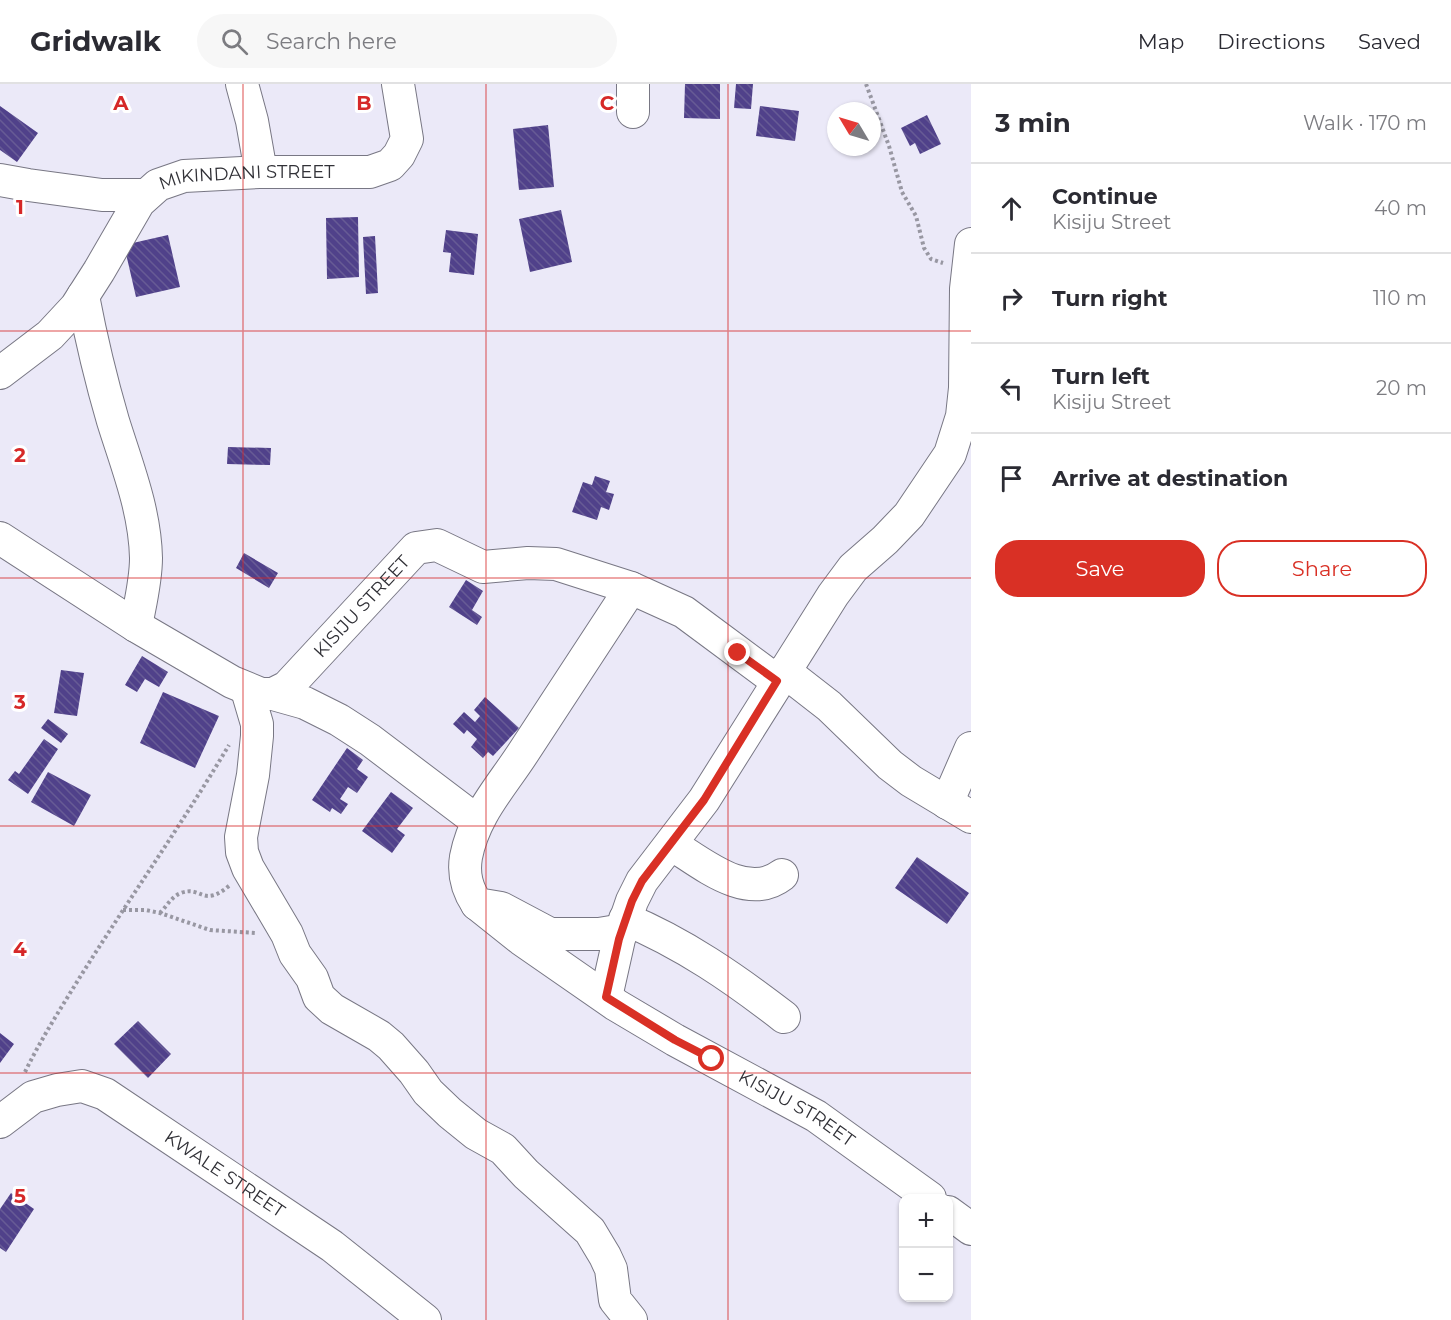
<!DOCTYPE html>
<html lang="en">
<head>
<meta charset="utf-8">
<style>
	:root { --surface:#fff; --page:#f7f7f7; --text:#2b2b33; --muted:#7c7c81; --line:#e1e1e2; --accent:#d93025 }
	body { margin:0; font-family:Montserrat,sans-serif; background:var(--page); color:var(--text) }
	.controls { position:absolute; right:18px; bottom:18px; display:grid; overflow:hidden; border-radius:12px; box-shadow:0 2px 4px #0004 }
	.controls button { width:54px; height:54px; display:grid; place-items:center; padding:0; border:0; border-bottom:2px solid var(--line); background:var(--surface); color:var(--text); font:30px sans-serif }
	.compass { position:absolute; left:827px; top:18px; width:54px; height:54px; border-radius:50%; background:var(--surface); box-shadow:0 2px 4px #0004; rotate:308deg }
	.stop { position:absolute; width:18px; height:18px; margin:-14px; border:4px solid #d93025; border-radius:50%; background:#fff }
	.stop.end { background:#d93025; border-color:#fff; box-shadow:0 2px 6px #0008 }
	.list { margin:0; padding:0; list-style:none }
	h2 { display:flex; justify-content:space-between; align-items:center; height:78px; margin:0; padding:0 24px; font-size:26px }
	h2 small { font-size:20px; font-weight:400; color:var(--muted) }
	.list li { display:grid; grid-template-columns:39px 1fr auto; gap:18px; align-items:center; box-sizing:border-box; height:90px; padding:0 24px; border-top:2px solid var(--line) }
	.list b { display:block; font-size:22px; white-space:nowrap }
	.list p { margin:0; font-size:20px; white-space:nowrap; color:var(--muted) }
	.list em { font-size:20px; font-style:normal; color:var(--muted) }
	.actions { display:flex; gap:12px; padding:18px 24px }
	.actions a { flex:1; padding:14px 0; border:2px solid var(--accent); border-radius:24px; text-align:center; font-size:21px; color:var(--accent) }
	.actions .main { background:var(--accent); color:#fff }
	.icon { flex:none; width:33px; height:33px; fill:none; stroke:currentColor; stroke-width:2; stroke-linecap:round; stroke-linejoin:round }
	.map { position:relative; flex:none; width:971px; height:1236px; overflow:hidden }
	header { display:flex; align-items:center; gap:36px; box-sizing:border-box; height:84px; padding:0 30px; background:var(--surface); border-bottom:2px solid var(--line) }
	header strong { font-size:28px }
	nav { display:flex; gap:33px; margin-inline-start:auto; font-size:21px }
	.search { width:420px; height:54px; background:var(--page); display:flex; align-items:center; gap:15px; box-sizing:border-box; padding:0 21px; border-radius:33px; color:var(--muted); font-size:22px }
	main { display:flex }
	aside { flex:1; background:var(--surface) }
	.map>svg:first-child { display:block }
	.building { fill:url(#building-back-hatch) }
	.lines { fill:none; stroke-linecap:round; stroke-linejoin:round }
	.minor-casing { stroke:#787784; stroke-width:34 }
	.path { stroke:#9897a2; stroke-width:4; stroke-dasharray:3 3; stroke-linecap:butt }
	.minor { stroke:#fff; stroke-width:32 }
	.route { stroke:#d93025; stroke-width:8 }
	.grid { fill:none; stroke:#d62828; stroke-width:1.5; stroke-opacity:0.55 }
	.labels { text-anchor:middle; stroke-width:6; stroke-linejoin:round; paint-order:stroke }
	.street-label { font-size:18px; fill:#313137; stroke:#fff }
	.grid-label { font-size:20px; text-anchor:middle; font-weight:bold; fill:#d62828; stroke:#fff; stroke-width:6; stroke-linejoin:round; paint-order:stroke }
</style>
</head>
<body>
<header>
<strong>Gridwalk</strong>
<div class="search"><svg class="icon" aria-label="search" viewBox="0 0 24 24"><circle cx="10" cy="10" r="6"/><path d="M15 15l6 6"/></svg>Search here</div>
<nav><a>Map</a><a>Directions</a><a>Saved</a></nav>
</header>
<main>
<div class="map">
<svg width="971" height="1236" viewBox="0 0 971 1236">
	<defs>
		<pattern id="building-back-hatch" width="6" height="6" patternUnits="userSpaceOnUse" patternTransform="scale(1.5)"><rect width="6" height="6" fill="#50418a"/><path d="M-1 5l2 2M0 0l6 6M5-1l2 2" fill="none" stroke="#675b95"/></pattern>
	</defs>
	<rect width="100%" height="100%" fill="#ebe9f8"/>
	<path class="building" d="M685 0H720V35L684 34Z
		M736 0H753L751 25 734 24Z
		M0 22 38 49 17 78 0 66Z
		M760 22 799 27 795 57 756 52Z
		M927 31 941 60 920 70 915 59 910 62 901 44Z
		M548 41 554 103 519 106 513 45Z
		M561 126 572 178 530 188 519 135Z
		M358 133 359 193 327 195 326 134Z
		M446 146 478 150 474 191 449 188 451 169 443 168Z
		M168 151 180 203 136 213 124 161Z
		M375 152 378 209 366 210 363 153Z
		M228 363 271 364 270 381 227 380Z
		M595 392 610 397 606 408 614 410 609 426 601 423 597 436 572 428 583 398 592 401Z
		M244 469 278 489 269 504 236 484Z
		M466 496 483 507 472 526 482 533 477 541 449 523Z
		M142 572 168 588 159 603 145 595 137 608 125 601Z
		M61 586 84 589 77 632 54 629Z
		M163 608 219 632 195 684 140 659Z
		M485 613 519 644 493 672 488 668 483 674 471 663 477 655 467 646 464 650 453 640 464 628 475 638 480 632 474 626Z
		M48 635 68 650 61 659 41 644Z
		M44 655 58 665 28 710 8 696 15 687 19 690Z
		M347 664 363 676 357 685 368 693 357 709 348 703 340 715 348 720 341 730 332 724 330 728 312 716Z
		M48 688 91 711 74 742 31 718Z
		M391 708 413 724 397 745 405 751 392 769 362 747Z
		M917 773 969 809 947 840 895 804Z
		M138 937 171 970 148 994 114 960Z
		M0 949 14 960 0 979Z
		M11 1109 34 1125 6 1168 0 1164V1125Z"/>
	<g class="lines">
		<defs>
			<g id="minor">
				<path d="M242 0 252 37 261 88"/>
				<path d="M633 0V28"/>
				<path d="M0 96 28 101 102 111H146"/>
				<path d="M83 212C91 254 101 296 113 337 127 382 145 426 146 474 146 497 140 520 136 542"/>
				<path id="s1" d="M0 289 50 251 76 223 99 187 139 118 158 101 184 92 259 88H370L390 81 399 71 407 55 398 0"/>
				<path id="s2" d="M0 454 136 542 232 598 261 610H273L287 603 416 464 437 461 483 483 528 479 556 480 631 504 684 528 777 597"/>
				<path d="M784 587 829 622 890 681 911 697 971 733"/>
				<path d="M247 606 257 640V652L253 691 241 753 242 768 248 784 287 850 295 870 312 894 319 913 332 925 379 952 391 962 414 988 428 1008 450 1029 476 1050 503 1065 526 1090 590 1147 605 1172 611 1185 615 1216 631 1236"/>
				<path d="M273 610 305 619 339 636 370 656 477 737"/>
				<path d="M947 719 971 664"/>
				<path d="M671 760C702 779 747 818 782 791"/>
				<path id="s3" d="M477 820 521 855 616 921 675 956 816 1032 930 1114"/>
				<path d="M625 835C683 859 735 895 784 933"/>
				<path d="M623 846 599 850H550L501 824 477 820C467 805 463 791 466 773 474 731 501 703 523 669 559 614 595 559 631 504"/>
				<path d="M606 913 619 855 632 817 642 797 704 716 833 511 853 484 885 456 909 431 950 370 962 332 965 304 966 205 971 160"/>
				<path id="s4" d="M0 1038 33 1013 57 1006 82 1002 105 1010 332 1162 425 1236"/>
				<path d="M948 1128 971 1145"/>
			</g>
		</defs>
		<use href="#minor" class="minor-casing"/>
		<path class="path" d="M866 0 889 62 902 108 916 132 924 164 931 175 943 179
			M123 826H146L160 829 210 846 256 849
			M160 829C166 823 172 812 181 809 202 801 202 825 230 801
			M25 988C41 955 61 924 80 893 129 815 182 740 229 661"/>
		<use href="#minor" class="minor"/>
	</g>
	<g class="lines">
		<path class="route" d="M712 975 675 956 606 913 619 855 632 817 642 797 704 716 777 597 738 569"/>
	</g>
	<path class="grid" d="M243 0V1236M486 0V1236M728 0V1236M0 247H971M0 494H971M0 742H971M0 989H971"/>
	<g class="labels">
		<g class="street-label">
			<text dy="6" stroke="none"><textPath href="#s1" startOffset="339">MIKINDANI STREET</textPath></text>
			<text dy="6" stroke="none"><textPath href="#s2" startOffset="442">KISIJU STREET</textPath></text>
			<text dy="6" stroke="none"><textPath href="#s3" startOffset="380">KISIJU STREET</textPath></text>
			<text dy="6" stroke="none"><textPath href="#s4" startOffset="260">KWALE STREET</textPath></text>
		</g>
	</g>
	<g class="grid-label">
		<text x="121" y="26">A</text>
		<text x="364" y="26">B</text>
		<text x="607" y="26">C</text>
		<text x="20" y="130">1</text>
		<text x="20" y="378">2</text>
		<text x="20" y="625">3</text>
		<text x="20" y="872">4</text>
		<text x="20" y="1119">5</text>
	</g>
</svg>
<div class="controls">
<button>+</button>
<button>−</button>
</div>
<svg class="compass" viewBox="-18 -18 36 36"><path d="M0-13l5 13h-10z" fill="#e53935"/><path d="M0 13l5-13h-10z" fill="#7c7c81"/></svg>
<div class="stop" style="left:712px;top:975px"></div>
<div class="stop end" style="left:738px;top:569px"></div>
</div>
<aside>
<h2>3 min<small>Walk · 170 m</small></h2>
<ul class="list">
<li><svg class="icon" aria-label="ahead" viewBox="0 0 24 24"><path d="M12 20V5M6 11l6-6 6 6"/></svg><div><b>Continue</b><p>Kisiju Street</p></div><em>40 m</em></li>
<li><svg class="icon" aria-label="right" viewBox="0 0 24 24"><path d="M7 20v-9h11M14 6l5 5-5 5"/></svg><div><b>Turn right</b></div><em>110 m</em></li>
<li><svg class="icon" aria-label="left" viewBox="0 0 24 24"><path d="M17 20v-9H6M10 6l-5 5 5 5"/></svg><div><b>Turn left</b><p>Kisiju Street</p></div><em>20 m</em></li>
<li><svg class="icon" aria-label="arrive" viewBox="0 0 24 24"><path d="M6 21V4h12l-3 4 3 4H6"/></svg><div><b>Arrive at destination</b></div></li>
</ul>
<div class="actions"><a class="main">Save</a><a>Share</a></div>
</aside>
</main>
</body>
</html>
